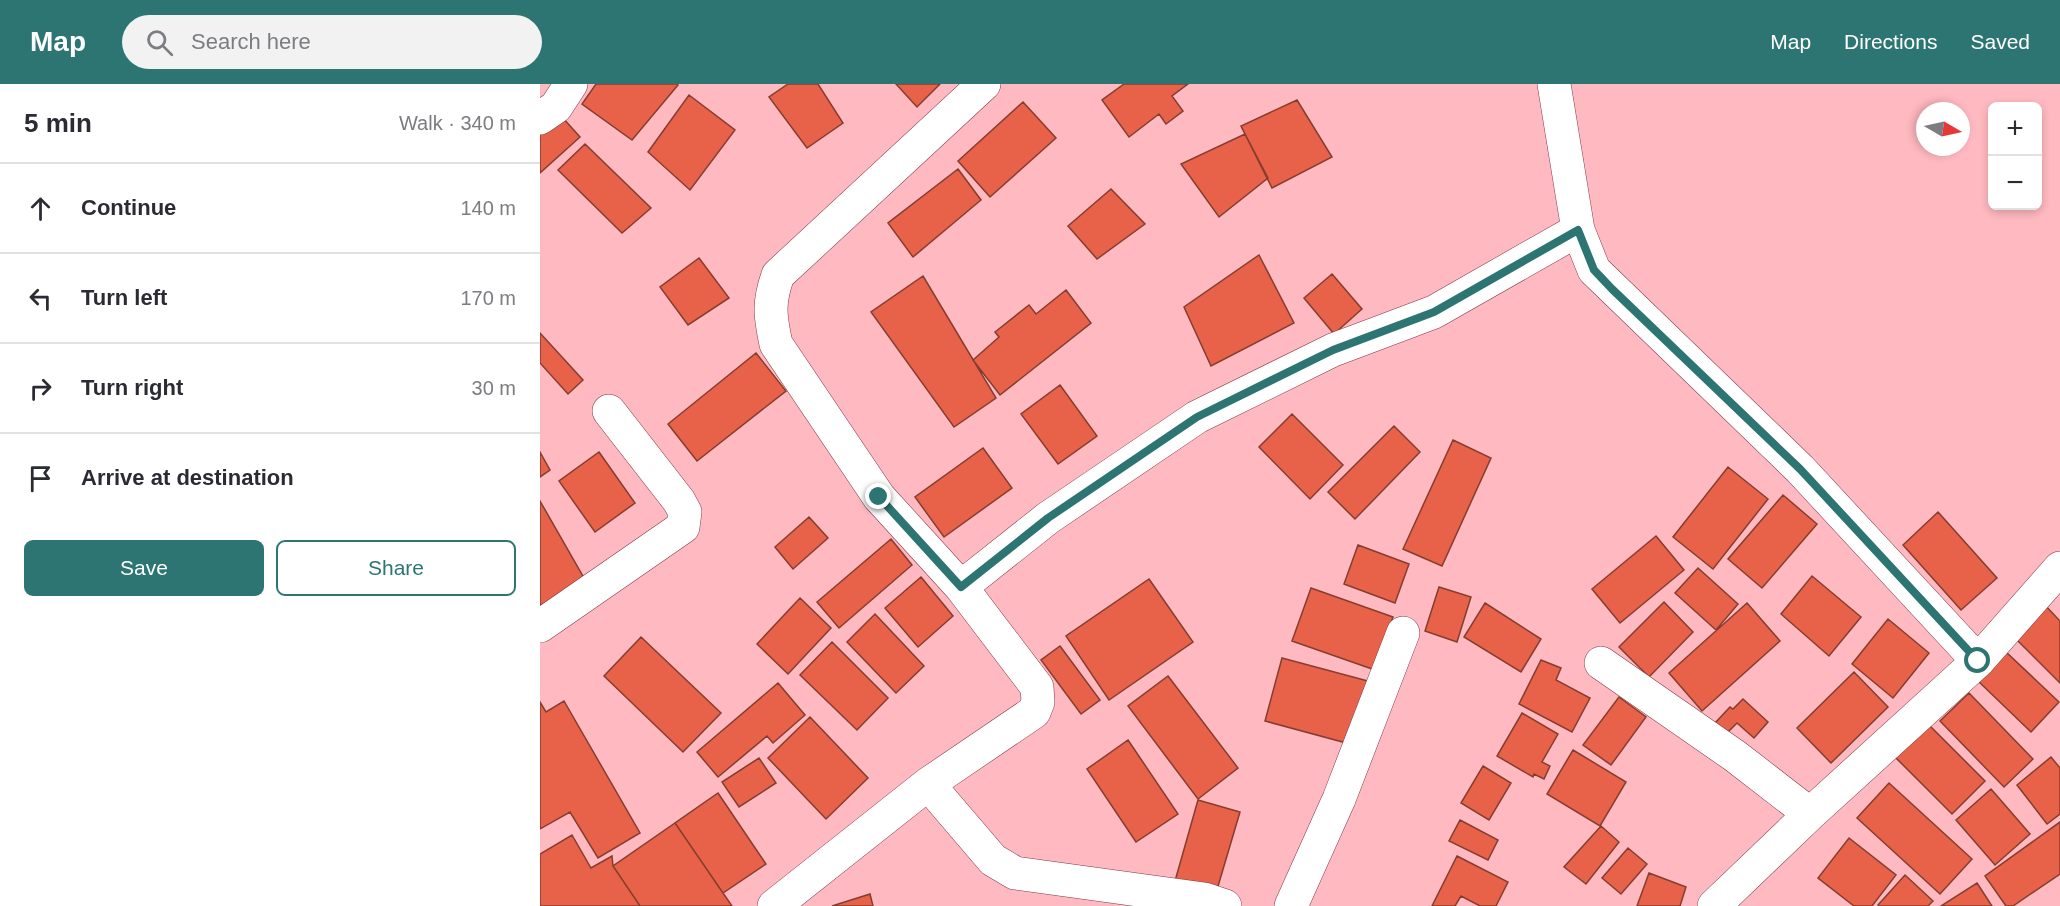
<!DOCTYPE html>
<html lang="en">
<head>
<meta charset="utf-8">
<style>
	:root { --surface:#fff; --page:#f2f2f3; --text:#2b2b33; --muted:#7c7c81; --line:#e1e1e2; --accent:#2c7573 }
	body { margin:0; font-family:Helvetica,sans-serif; background:var(--page); color:var(--text) }
	.controls { position:absolute; right:18px; top:18px; display:grid; overflow:hidden; border-radius:9px; box-shadow:0 3px 9px #0003 }
	.controls button { width:54px; height:54px; display:grid; place-items:center; padding:0; border:0; border-bottom:2px solid var(--line); background:var(--surface); color:var(--text); font:30px sans-serif }
	.compass { position:absolute; left:1376px; top:18px; width:54px; height:54px; border-radius:50%; background:var(--surface); box-shadow:0 3px 9px #0003; rotate:99deg }
	.stop { position:absolute; width:18px; height:18px; margin:-14px; border:4px solid #2c7573; border-radius:50%; background:#fff }
	.stop.end { background:#2c7573; border-color:#fff; box-shadow:0 2px 6px #0008 }
	.list { margin:0; padding:0; list-style:none }
	h2 { display:flex; justify-content:space-between; align-items:center; height:78px; margin:0; padding:0 24px; font-size:26px }
	h2 small { font-size:20px; font-weight:400; color:var(--muted) }
	.list li { display:grid; grid-template-columns:39px 1fr auto; gap:18px; align-items:center; box-sizing:border-box; height:90px; padding:0 24px; border-top:2px solid var(--line) }
	.list b { display:block; font-size:22px; white-space:nowrap }
	.list em { font-size:20px; font-style:normal; color:var(--muted) }
	.actions { display:flex; gap:12px; padding:18px 24px }
	.actions a { flex:1; padding:14px 0; border:2px solid var(--accent); border-radius:9px; text-align:center; font-size:21px; color:var(--accent) }
	.actions .main { background:var(--accent); color:#fff }
	.icon { flex:none; width:33px; height:33px; fill:none; stroke:currentColor; stroke-width:2; stroke-linecap:round; stroke-linejoin:round }
	.map { position:relative; flex:none; width:1520px; height:822px; overflow:hidden }
	header { display:flex; align-items:center; gap:36px; box-sizing:border-box; height:84px; padding:0 30px; background:var(--accent); color:#fff }
	header strong { font-size:28px }
	nav { display:flex; gap:33px; margin-inline-start:auto; font-size:21px }
	.search { width:420px; height:54px; background:var(--page); display:flex; align-items:center; gap:15px; box-sizing:border-box; padding:0 21px; border-radius:33px; color:var(--muted); font-size:22px }
	main { display:flex }
	aside { flex:1; background:var(--surface) }
	.map>svg:first-child { display:block }
	.building { fill:#e76249; stroke:#853d2f; stroke-width:1.5 }
	.lines { fill:none; stroke-linecap:round; stroke-linejoin:round }
	.minor-casing { stroke:#833945; stroke-width:34 }
	.minor { stroke:#fff; stroke-width:33 }
	.route { stroke:#2c7573; stroke-width:8 }
</style>
</head>
<body>
<header>
<strong>Map</strong>
<div class="search"><svg class="icon" aria-label="search" viewBox="0 0 24 24"><circle cx="10" cy="10" r="6"/><path d="M15 15l6 6"/></svg>Search here</div>
<nav><a>Map</a><a>Directions</a><a>Saved</a></nav>
</header>
<main>
<aside>
<h2>5 min<small>Walk · 340 m</small></h2>
<ul class="list">
<li><svg class="icon" aria-label="ahead" viewBox="0 0 24 24"><path d="M12 20V5M6 11l6-6 6 6"/></svg><div><b>Continue</b></div><em>140 m</em></li>
<li><svg class="icon" aria-label="left" viewBox="0 0 24 24"><path d="M17 20v-9H6M10 6l-5 5 5 5"/></svg><div><b>Turn left</b></div><em>170 m</em></li>
<li><svg class="icon" aria-label="right" viewBox="0 0 24 24"><path d="M7 20v-9h11M14 6l5 5-5 5"/></svg><div><b>Turn right</b></div><em>30 m</em></li>
<li><svg class="icon" aria-label="arrive" viewBox="0 0 24 24"><path d="M6 21V4h12l-3 4 3 4H6"/></svg><div><b>Arrive at destination</b></div></li>
</ul>
<div class="actions"><a class="main">Save</a><a>Share</a></div>
</aside>
<div class="map">
<svg width="1520" height="822" viewBox="0 0 1520 822">
	<rect width="100%" height="100%" fill="#ffb9c0"/>
	<path class="building" d="M56 0H137L138 1 92 56 42 20Z
		M248 0H278L303 39 267 64 229 13Z
		M356 0H400L377 23Z
		M584 0H648L632 12 643 27 626 40 619 30 589 53 562 16Z
		M149 11 195 46 150 106 108 68Z
		M757 16 792 73 732 104 701 42Z
		M483 18 516 54 450 113 418 77Z
		M22 33 40 53 0 89V51Z
		M705 50 728 94 679 133 641 80Z
		M45 60 111 124 82 149 18 86Z
		M418 85 441 116 373 173 348 139Z
		M571 105 605 140 557 175 528 142Z
		M719 171 754 239 671 282 644 223Z
		M159 174 189 214 148 241 120 203Z
		M792 190 822 225 794 250 764 214Z
		M383 192 456 314 414 343 331 228Z
		M526 206 551 239 460 311 433 276 459 253 455 248 489 221 496 230Z
		M0 249 43 296 28 310 0 279Z
		M216 269 246 307 157 377 128 340Z
		M520 301 557 352 518 380 481 330Z
		M752 330 803 381 770 415 719 363Z
		M854 342 880 368 815 435 788 408Z
		M913 356 951 374 902 482 863 465Z
		M443 364 472 404 404 453 375 413Z
		M0 368 10 386 0 393Z
		M59 368 95 419 55 448 19 397Z
		M1188 383 1228 415 1173 485 1133 453Z
		M1243 411 1277 440 1222 504 1188 475Z
		M0 417 48 501 4 526 0 519Z
		M1398 428 1457 494 1421 526 1363 461Z
		M269 433 288 454 253 485 235 463Z
		M1116 452 1144 486 1080 539 1052 505Z
		M351 455 372 481 299 544 277 518Z
		M818 461 869 480 855 519 804 500Z
		M1158 484 1198 520 1176 546 1135 509Z
		M1272 492 1321 533 1289 572 1241 530Z
		M381 493 413 532 378 563 345 524Z
		M609 495 653 558 569 616 526 552Z
		M899 503 931 513 917 558 885 547Z
		M771 504 853 533 835 586 752 557Z
		M260 514 291 544 248 590 217 560Z
		M1124 518 1153 548 1109 593 1079 563Z
		M945 519 1001 555 981 588 924 553Z
		M1207 519 1240 557 1162 627 1129 589Z
		M1504 520 1520 537V599L1472 551Z
		M335 530 384 582 356 609 307 558Z
		M1348 535 1389 569 1353 614 1312 580Z
		M101 553 181 629 143 668 64 592Z
		M292 558 348 614 317 646 260 591Z
		M520 562 560 616 541 630 501 576Z
		M1465 567 1519 618 1491 648 1437 596Z
		M742 574 828 597 810 660 725 637Z
		M1001 576 1021 584 1016 596 1050 614 1032 648 979 620Z
		M1314 588 1348 623 1291 679 1257 644Z
		M628 592 698 684 658 715 588 622Z
		M238 599 265 631 233 659 227 652 178 693 157 668Z
		M1429 609 1493 675 1464 703 1400 637Z
		M1079 613 1106 633 1071 681 1043 661Z
		M1203 615 1228 638 1214 654 1197 639 1186 650 1175 639 1190 623 1193 625Z
		M24 617 100 749 58 774 30 728 0 745V618L6 628Z
		M982 629 1018 650 1002 678 1010 682 1004 695 994 690 993 693 957 672Z
		M270 633 328 694 286 735 228 674Z
		M1388 640 1445 697 1412 730 1355 673Z
		M588 656 638 730 596 758 547 685Z
		M1033 666 1086 698 1060 742 1007 710Z
		M1511 673 1520 684V730L1507 740 1477 701Z
		M219 674 236 699 199 723 182 698Z
		M943 682 971 699 949 736 921 719Z
		M1349 699 1432 775 1400 810 1317 734Z
		M1451 705 1490 750 1455 781 1416 736Z
		M178 709 226 780 183 809 135 739Z
		M658 716 700 728 676 809 635 797Z
		M920 736 958 756 948 776 909 757Z
		M1520 738V790L1473 822H1466L1445 792Z
		M135 739 183 809 192 822H100L73 782Z
		M1061 742 1079 758 1046 800 1024 783Z
		M32 751 51 784 72 772 73 782 100 822H0V770Z
		M1309 754 1356 791 1332 822H1314L1278 794Z
		M1088 764 1107 780 1081 810 1062 794Z
		M917 772 968 798 956 822H940L921 812 915 822H892Z
		M1109 789 1146 803 1140 822H1097Z
		M1365 791 1393 817 1388 822H1339L1338 821Z
		M1437 799 1452 822H1401Z
		M330 810 333 822H292Z"/>
	<g class="lines">
		<defs>
			<path id="minor" d="M1014 0 1038 146 1054 186 1260 385 1438 577
				M0 34 16 23 31 0
				M421 503 508 434 657 333 793 266 894 228 1038 146
				M0 542 143 443 145 428 139 417 69 327
				M1061 579 1195 672 1270 730
				M388 700 494 628 498 618 497 603 421 503 339 413 236 260C230 232 228 219 238 191L444 0
				M234 822 388 700 453 776 475 789 664 815 685 822
				M751 822 799 715 863 549
				M1174 822 1270 730 1438 577 1520 484"/>
		</defs>
		<use href="#minor" class="minor-casing"/>
		<use href="#minor" class="minor"/>
	</g>
	<g class="lines">
		<path class="route" d="M339 413 421 503 508 434 657 333 793 266 894 228 1038 146 1054 186 1072 205 1260 385 1438 577"/>
	</g>
</svg>
<div class="controls">
<button>+</button>
<button>−</button>
</div>
<svg class="compass" viewBox="-18 -18 36 36"><path d="M0-13l5 13h-10z" fill="#e53935"/><path d="M0 13l5-13h-10z" fill="#7c7c81"/></svg>
<div class="stop" style="left:1438px;top:577px"></div>
<div class="stop end" style="left:339px;top:413px"></div>
</div>
</main>
</body>
</html>
